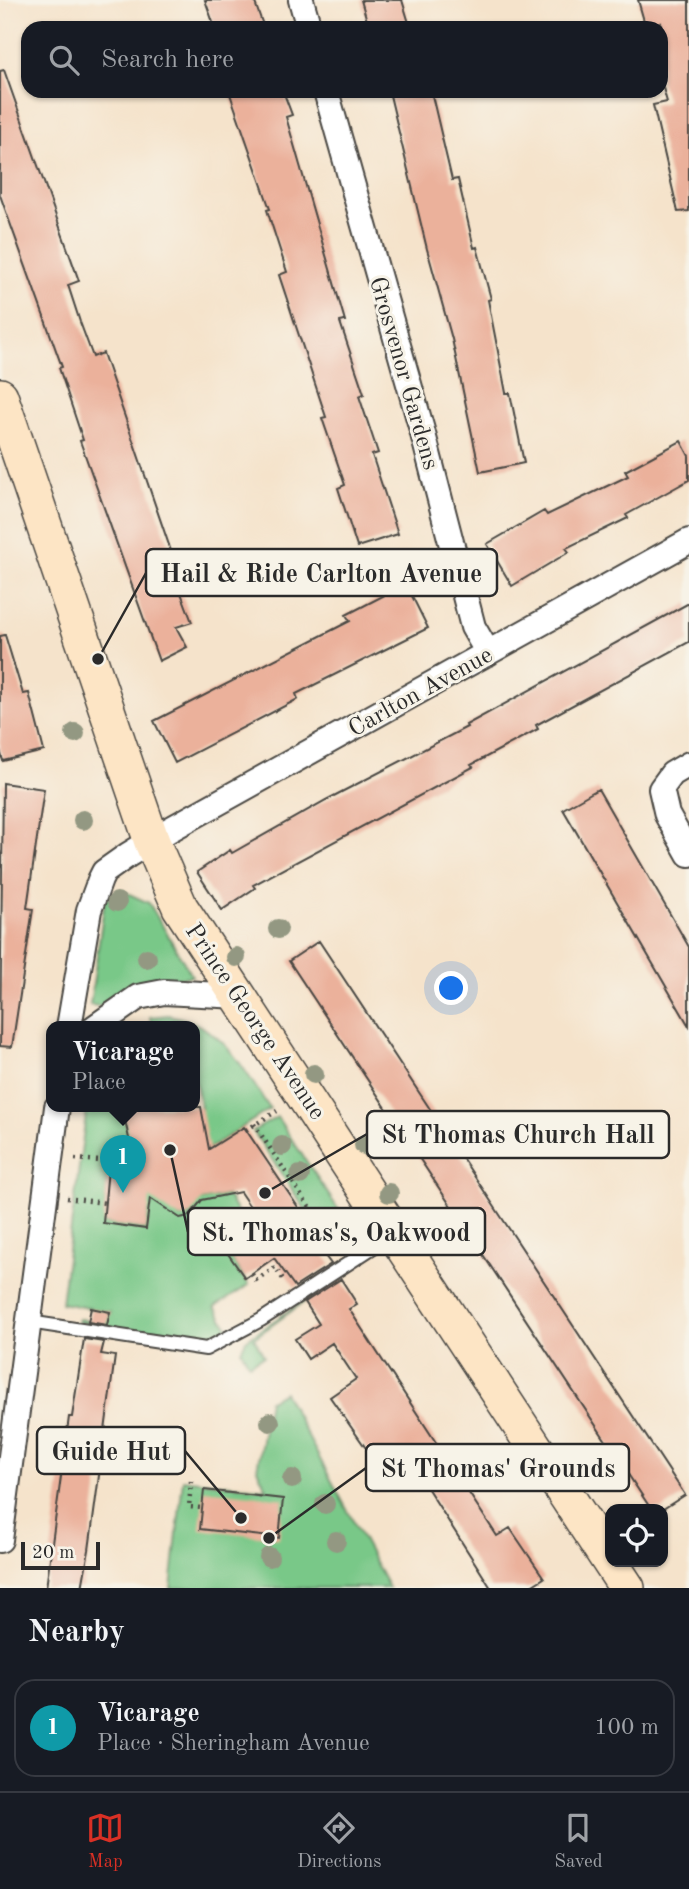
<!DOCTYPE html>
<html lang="en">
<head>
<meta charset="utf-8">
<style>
	:root { --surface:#171b24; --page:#242831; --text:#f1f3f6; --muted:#9ea1a6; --line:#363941; --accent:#d93025 }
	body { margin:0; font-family:"Old Standard TT",serif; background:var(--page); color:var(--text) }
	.controls { position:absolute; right:21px; bottom:21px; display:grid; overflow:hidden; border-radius:14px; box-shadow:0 2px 5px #0004 }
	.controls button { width:63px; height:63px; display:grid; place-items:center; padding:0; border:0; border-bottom:2px solid var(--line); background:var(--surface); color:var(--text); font:35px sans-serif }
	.scale { position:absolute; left:21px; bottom:18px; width:79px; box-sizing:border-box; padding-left:7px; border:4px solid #2b2b2b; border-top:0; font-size:19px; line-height:24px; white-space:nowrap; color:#2b2b2b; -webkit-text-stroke:5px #f7f3e8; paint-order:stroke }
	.you { position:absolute; left:452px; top:989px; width:24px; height:24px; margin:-18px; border:5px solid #fff; border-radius:50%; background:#1a73e8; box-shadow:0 0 0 10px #1a73e833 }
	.badge { display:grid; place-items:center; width:46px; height:46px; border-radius:50%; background:var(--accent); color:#fff; font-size:23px; font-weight:700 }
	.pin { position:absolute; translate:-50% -58px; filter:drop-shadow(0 2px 4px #0008) }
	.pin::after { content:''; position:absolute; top:37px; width:24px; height:21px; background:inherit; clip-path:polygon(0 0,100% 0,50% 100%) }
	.popup { position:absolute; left:46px; top:1021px; width:154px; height:91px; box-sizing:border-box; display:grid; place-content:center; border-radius:14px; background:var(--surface); filter:drop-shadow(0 2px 5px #0005); font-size:23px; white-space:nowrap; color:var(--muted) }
	.popup b { font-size:26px; color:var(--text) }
	.popup::after { content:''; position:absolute; left:50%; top:100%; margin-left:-14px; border:14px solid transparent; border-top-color:var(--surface) }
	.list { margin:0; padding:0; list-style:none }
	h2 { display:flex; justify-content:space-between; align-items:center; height:91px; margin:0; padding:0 28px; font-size:30px }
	h2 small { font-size:23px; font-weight:400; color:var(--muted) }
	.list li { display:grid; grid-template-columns:46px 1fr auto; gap:21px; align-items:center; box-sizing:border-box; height:98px; margin:0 14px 14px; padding:0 14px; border:2px solid var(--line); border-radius:21px }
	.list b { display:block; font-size:26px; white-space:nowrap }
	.list p { margin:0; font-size:23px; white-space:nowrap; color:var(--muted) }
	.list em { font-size:23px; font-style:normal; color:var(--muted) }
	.icon { flex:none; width:38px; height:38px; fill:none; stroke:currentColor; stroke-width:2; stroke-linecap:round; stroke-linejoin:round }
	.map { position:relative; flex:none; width:689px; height:1588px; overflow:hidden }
	.search { position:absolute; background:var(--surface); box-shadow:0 2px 5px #0004; left:21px; right:21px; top:21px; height:77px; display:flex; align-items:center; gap:18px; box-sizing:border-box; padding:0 24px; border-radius:21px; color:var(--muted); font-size:26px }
	.sheet { height:203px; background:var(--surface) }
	nav { display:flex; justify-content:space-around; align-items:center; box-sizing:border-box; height:98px; border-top:2px solid var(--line); background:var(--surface); font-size:19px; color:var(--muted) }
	nav a { display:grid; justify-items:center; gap:4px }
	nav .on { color:var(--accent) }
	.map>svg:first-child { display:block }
	.green { fill:#79c888; stroke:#527a5a; stroke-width:2 }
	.building { fill:#ebb19b }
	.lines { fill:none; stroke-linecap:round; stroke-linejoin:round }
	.lane-casing { stroke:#494743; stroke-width:16 }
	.street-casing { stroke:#494743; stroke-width:28 }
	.secondary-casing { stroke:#494743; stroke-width:38 }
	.path { stroke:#494743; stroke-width:4.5; stroke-dasharray:2 5; stroke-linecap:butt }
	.lane { stroke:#fff; stroke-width:12 }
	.street { stroke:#fff; stroke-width:24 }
	.secondary { stroke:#fde5c5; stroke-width:35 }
	.tree { fill:#939882 }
	.labels { text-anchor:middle; stroke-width:6; stroke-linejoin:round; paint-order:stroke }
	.street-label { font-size:24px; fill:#2b2b2b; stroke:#f7f3e8 }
	.leader { fill:none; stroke:#2b2b2b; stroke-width:2.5 }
	.callout-dot { fill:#2b2b2b; stroke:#f7f3e8; stroke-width:2.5 }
	.callout { fill:#f7f3e8; stroke:#2b2b2b; stroke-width:2.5 }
	.callout-label { font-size:26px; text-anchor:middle; font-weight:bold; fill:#2b2b2b }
</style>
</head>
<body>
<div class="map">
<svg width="689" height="1588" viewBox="0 0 689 1588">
	<rect width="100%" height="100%" fill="#f7f3e8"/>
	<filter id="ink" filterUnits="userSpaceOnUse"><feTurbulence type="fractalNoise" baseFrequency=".0143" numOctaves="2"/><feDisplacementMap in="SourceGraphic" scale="14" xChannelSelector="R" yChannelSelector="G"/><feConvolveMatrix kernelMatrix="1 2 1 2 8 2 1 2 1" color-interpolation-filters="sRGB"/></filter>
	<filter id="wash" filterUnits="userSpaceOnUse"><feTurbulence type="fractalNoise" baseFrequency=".00686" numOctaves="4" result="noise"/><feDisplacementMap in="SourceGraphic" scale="28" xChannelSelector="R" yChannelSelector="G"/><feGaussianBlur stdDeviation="1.57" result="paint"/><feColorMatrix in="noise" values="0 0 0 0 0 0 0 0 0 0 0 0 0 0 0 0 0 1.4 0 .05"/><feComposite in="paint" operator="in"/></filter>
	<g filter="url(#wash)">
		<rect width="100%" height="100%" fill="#f5e3cb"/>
		<path class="green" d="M127 893 149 903 192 976 132 985 100 1006 90 1005 105 899Z
			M168 1015C224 1025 241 1066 270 1109L210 1148 196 1152 201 1108 195 1079V1027H152L150 1017Z
			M87 1107H122L126 1125 139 1124 146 1160 138 1162 109 1158 104 1223 146 1229 148 1211 138 1209 141 1183 161 1179 168 1205 180 1218 189 1216 197 1201 227 1195 248 1231 224 1248 249 1285 215 1307 228 1328 202 1339H187L77 1322 78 1319 107 1322 110 1312 61 1303Z
			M277 1117 358 1239 335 1254 253 1131Z
			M364 1259 254 1338 264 1356 249 1364 241 1350 246 1340Z
			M284 1392 389 1588H171L183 1479 267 1489 257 1469 269 1400Z"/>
		<g id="blocks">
			<path class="building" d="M205 0H254L264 28H215Z
				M361 0H402L409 23 393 28H369Z
				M638 0H689V211L678 212 653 105 667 102 661 81V23L646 28Z
				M4 70 79 281 68 285 80 322 93 357 103 353 171 551 166 553 192 622 176 627 187 647 159 661 80 441 83 440 59 368 62 367 0 195V71Z
				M229 91H283L292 115 286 117 345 321 340 322 364 394 359 396 378 453 372 455 398 534 357 547 338 488 345 485 322 418 326 417 279 275 287 272 267 210 270 209Z
				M389 91H431L452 180 458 179 474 248 477 247 491 299 488 300 506 393H510L524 463 480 472 452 339 427 249Z
				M681 441 689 456V480L626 515 628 518 566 548 569 552 512 586 487 544 544 511 547 515 628 476 625 471Z
				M406 584 428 628 296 694 298 699 175 763 154 721 350 621 346 615Z
				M689 603V642L536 725 538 729 471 765 473 767 253 885 255 888 222 910 197 872 230 850 232 853 326 800 467 727 466 725Z
				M5 635 23 694 29 693 44 751 3 761 0 750V636Z
				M3 783 44 789 27 908 33 909 12 1047 0 1046Z
				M598 789 689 947V1026L563 809Z
				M319 941 685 1495 663 1509H651L289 961Z
				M122 1107H201L209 1149 244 1127 329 1253 325 1256 331 1264 295 1287 274 1258 245 1278 224 1248 261 1223 240 1192 202 1200 189 1216 180 1218 150 1198 146 1229 103 1223 109 1158 134 1161Z
				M341 1279 357 1304 349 1309 497 1536 510 1528 544 1578 528 1588H491L405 1453 382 1471 330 1397 356 1379 332 1343 308 1359 295 1339 319 1324 305 1302Z
				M91 1308 110 1312 107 1325 88 1322Z
				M84 1339 104 1342 101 1354 115 1356 89 1550 82 1588H46L69 1417H72Z
				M204 1490 283 1499 279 1538 200 1529Z"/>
		</g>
	</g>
	<g filter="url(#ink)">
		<use href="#blocks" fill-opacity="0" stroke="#494743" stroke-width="2"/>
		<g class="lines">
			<defs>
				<path id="lane" d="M29 1322 206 1349 261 1320 392 1235"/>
				<path id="street" d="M301 0 309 28
					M326 91 422 430 473 627 488 653
					M689 764 672 774 661 789 667 815 689 854
					M69 1027 89 910 100 880 104 872 128 855 169 830 689 541
					M95 1027 138 997 164 992 239 996
					M0 1540 57 1107"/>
				<path id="secondary" d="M0 396 152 842 180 907 627 1588"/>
			</defs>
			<use href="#lane" class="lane-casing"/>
			<use href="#street" class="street-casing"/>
			<use href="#secondary" class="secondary-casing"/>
			<path class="path" d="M254 1124 337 1249
				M246 1130 277 1111
				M75 1159 138 1164
				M67 1198 105 1203
				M252 1274 256 1280 275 1267 285 1282
				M191 1481 189 1507 202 1508"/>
			<use href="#lane" class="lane"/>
			<use href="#street" class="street"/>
			<use href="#secondary" class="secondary"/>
		</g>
		<g class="tree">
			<circle cx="75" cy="733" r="10"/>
			<circle cx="83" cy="820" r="10"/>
			<circle cx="117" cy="902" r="10"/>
			<circle cx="278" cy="929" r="10"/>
			<circle cx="236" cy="957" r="10"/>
			<circle cx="147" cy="958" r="10"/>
			<circle cx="314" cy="1074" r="10"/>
			<circle cx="364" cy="1145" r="10"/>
			<circle cx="282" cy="1146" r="10"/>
			<circle cx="300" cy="1175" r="10"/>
			<circle cx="389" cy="1193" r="10"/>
			<circle cx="270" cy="1422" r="10"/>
			<circle cx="292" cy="1479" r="10"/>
			<circle cx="325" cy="1504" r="10"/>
			<circle cx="336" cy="1541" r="10"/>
			<circle cx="269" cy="1557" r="10"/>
		</g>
	</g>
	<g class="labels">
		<g class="street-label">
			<text transform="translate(405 373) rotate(74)" y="8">Grosvenor Gardens</text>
			<text transform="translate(420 691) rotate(-29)" y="8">Carlton Avenue</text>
			<text transform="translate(256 1021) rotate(56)" y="8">Prince George Avenue</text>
		</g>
	</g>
	<path class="leader" d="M98 659L146 573M265 1193L367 1134M170 1150L188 1232M241 1518L185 1451M269 1538L366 1468"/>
	<g class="callout-dot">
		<circle cx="98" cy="659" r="7"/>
		<circle cx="265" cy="1193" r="7"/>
		<circle cx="170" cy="1150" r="7"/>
		<circle cx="241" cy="1518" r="7"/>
		<circle cx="269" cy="1538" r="7"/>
	</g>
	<g class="callout">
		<rect x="146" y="549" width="351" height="47" rx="7"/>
		<rect x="367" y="1111" width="302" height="47" rx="7"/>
		<rect x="188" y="1208" width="297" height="47" rx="7"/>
		<rect x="37" y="1427" width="148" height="47" rx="7"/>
		<rect x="366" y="1444" width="263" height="47" rx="7"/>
	</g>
	<g class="callout-label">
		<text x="321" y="582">Hail &amp; Ride Carlton Avenue</text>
		<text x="518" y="1143">St Thomas Church Hall</text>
		<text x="336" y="1241">St. Thomas's, Oakwood</text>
		<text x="111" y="1460">Guide Hut</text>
		<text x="498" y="1477">St Thomas' Grounds</text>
	</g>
</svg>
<div class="controls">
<button><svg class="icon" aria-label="locate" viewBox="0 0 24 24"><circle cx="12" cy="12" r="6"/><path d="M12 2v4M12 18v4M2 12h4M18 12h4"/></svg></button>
</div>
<div class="scale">20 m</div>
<div class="you"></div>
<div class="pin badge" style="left:123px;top:1193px;background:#0f9aa8">1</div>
<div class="popup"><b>Vicarage</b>Place</div>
<div class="search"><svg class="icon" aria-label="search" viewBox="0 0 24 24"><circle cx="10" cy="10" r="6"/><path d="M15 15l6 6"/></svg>Search here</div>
</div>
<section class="sheet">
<h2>Nearby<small></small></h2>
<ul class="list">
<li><span class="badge" style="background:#0f9aa8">1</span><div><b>Vicarage</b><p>Place · Sheringham Avenue</p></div><em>100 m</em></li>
</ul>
</section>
<nav>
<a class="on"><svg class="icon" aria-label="map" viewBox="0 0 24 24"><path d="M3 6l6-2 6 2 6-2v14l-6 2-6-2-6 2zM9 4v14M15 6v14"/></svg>Map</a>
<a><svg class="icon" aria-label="directions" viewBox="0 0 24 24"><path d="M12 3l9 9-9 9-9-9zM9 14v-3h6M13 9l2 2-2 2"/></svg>Directions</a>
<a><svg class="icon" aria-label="saved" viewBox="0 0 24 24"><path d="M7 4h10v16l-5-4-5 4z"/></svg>Saved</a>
</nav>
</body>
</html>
